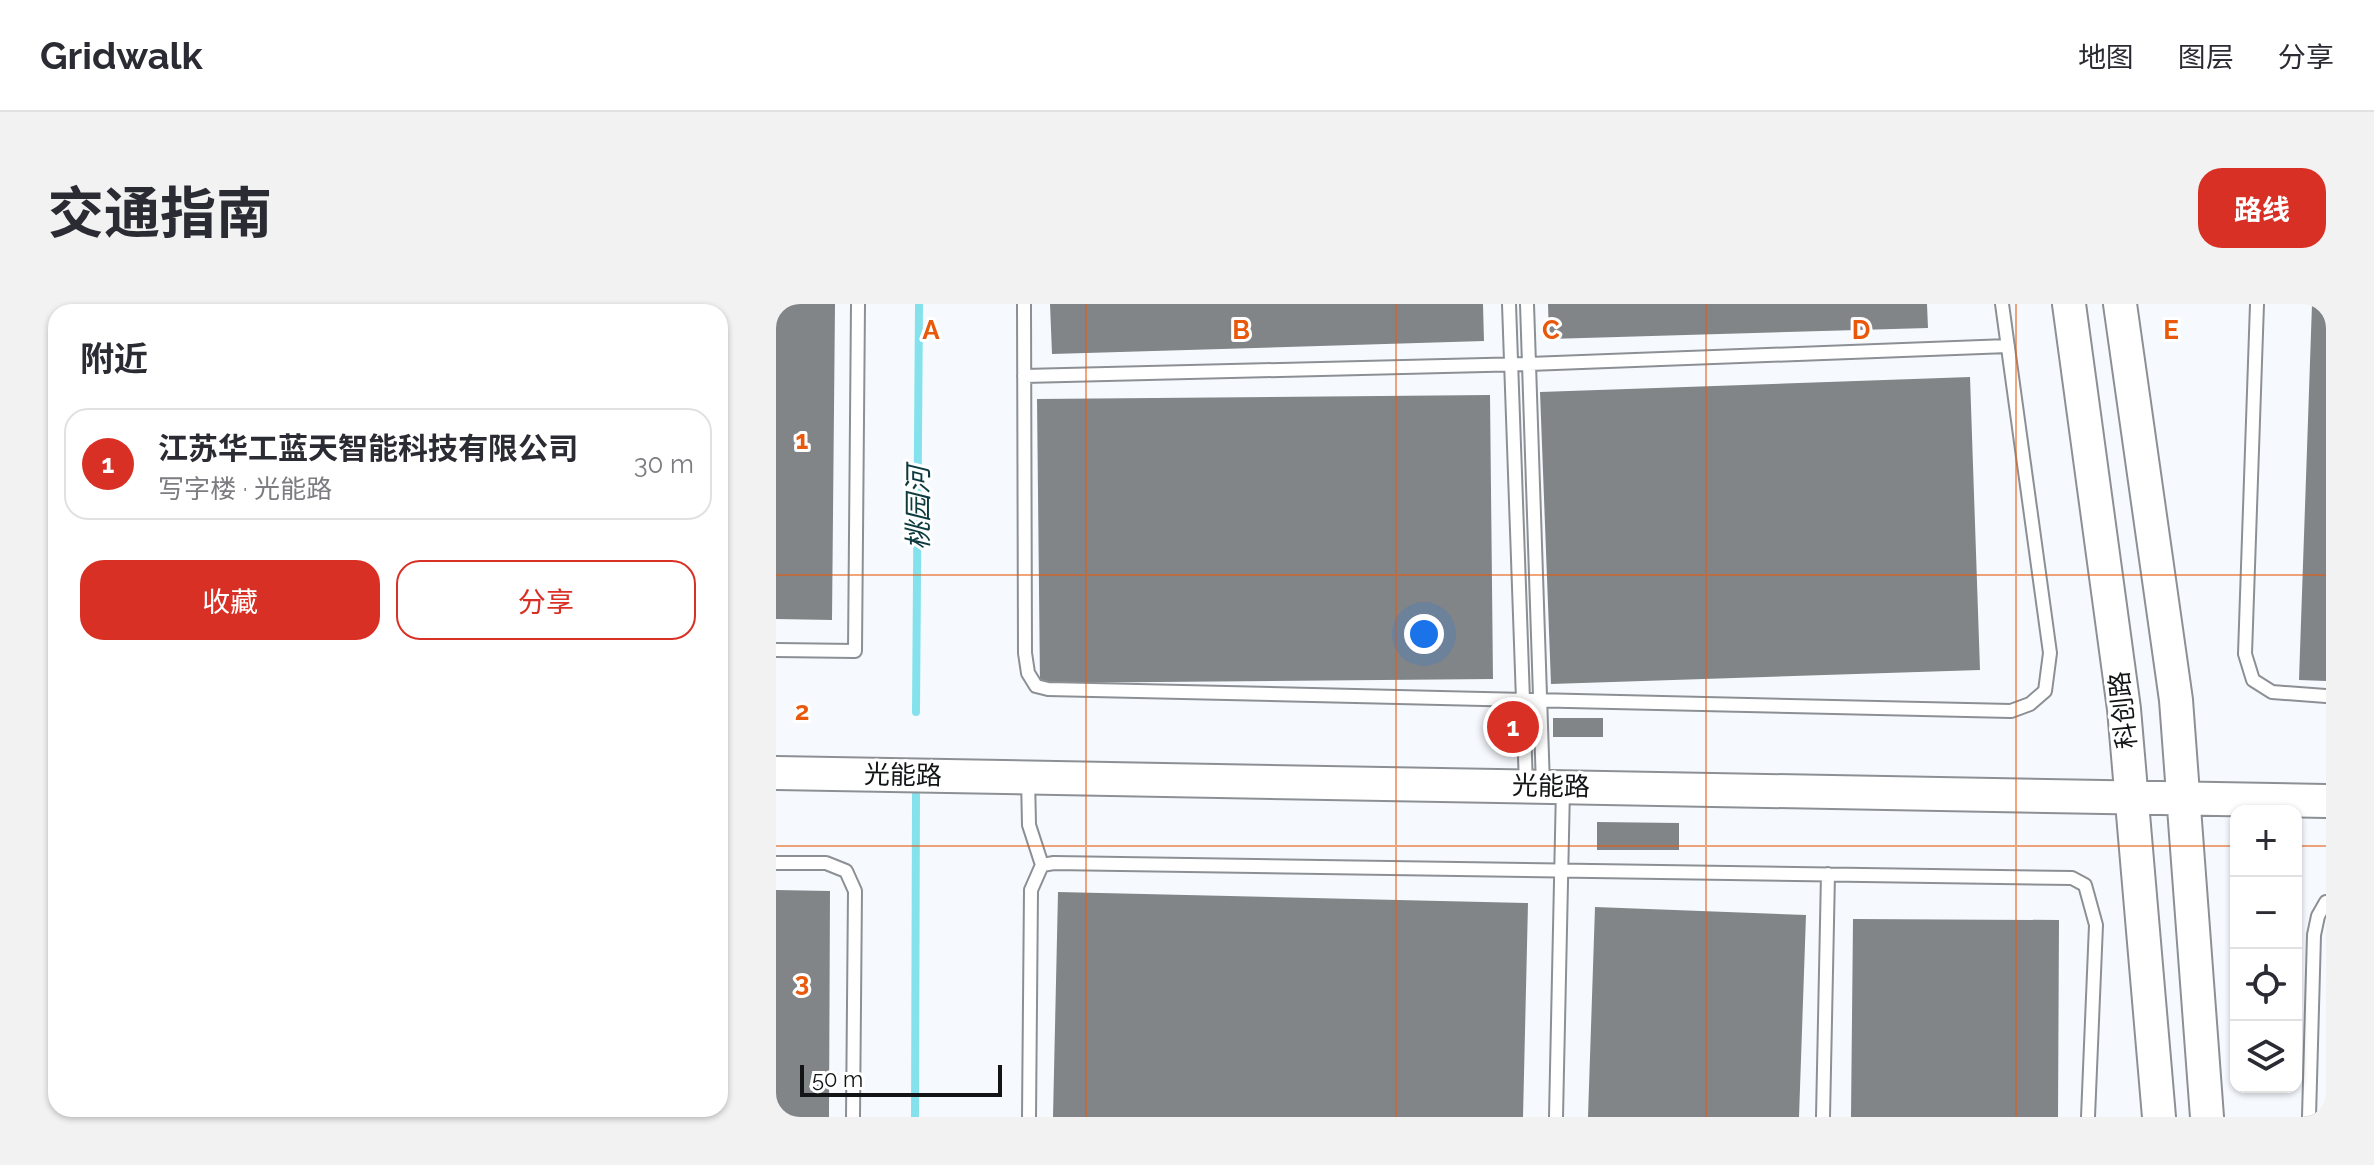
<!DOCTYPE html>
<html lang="zh">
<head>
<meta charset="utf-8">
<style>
	:root { --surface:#fff; --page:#f2f2f3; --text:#2b2b33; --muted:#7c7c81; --line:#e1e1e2; --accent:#d93025 }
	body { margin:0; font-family:Raleway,"Noto Sans SC",sans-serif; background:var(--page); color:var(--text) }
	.controls { position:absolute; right:24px; bottom:24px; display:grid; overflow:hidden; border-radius:16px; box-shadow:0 2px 6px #0004 }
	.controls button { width:72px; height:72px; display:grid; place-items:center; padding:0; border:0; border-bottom:2px solid var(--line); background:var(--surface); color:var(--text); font:40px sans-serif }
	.scale { position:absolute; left:24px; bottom:20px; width:202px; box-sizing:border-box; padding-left:8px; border:4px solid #121415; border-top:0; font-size:22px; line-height:28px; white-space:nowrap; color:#121415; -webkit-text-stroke:6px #fff; paint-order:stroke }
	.you { position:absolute; left:648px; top:330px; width:28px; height:28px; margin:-20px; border:6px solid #fff; border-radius:50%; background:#1a73e8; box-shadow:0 0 0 12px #1a73e833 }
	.badge { display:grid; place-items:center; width:52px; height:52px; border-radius:50%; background:var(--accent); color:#fff; font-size:26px; font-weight:700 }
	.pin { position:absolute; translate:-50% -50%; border:4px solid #fff; box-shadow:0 2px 8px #0006 }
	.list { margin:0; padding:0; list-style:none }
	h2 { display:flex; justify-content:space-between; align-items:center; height:104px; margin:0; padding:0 32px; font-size:34px }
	h2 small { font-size:26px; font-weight:400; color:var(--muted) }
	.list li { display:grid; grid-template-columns:52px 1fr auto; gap:24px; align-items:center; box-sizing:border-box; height:112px; margin:0 16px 16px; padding:0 16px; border:2px solid var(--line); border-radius:24px }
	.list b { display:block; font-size:30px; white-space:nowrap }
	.list p { margin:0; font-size:26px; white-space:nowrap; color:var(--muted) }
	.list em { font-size:26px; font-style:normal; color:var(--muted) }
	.actions { display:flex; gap:16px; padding:24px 32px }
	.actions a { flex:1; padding:18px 0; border:2px solid var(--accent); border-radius:24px; text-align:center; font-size:28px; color:var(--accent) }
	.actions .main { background:var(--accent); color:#fff }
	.icon { flex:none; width:44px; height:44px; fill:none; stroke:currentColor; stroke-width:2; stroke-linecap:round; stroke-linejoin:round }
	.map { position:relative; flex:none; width:1550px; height:813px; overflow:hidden; border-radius:24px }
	header { display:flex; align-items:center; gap:48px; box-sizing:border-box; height:112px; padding:0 40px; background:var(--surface); border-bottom:2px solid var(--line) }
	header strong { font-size:38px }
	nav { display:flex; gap:44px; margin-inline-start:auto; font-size:28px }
	.intro { display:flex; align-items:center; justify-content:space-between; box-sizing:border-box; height:192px; padding:0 48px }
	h1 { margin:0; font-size:56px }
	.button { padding:20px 36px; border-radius:24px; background:var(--accent); color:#fff; font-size:28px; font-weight:700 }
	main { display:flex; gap:48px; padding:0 48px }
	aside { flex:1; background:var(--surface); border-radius:24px; box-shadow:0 2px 6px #0004 }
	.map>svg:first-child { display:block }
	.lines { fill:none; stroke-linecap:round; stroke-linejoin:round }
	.stream { stroke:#85e2ec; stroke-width:8 }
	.building { fill:#818588 }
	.lane-casing { stroke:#8c9094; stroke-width:16 }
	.secondary-casing { stroke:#8c9094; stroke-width:36 }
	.lane { stroke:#fff; stroke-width:12 }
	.secondary { stroke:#fff; stroke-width:32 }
	.grid { fill:none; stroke:#e8590c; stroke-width:2; stroke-opacity:0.55 }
	.labels { text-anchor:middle; stroke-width:6; stroke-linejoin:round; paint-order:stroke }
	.street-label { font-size:26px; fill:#121415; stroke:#fff }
	.water-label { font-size:28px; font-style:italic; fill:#0c3a3e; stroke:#fff }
	.grid-label { font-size:26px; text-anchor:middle; font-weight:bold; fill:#e8590c; stroke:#fff; stroke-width:6; stroke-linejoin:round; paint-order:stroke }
</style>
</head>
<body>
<header>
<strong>Gridwalk</strong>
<nav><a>地图</a><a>图层</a><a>分享</a></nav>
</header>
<div class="intro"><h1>交通指南</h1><a class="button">路线</a></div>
<main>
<aside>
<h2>附近<small></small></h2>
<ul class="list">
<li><span class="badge">1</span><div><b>江苏华工蓝天智能科技有限公司</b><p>写字楼 · 光能路</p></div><em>30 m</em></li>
</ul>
<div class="actions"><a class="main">收藏</a><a>分享</a></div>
</aside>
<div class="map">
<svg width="1550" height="813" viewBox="0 0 1550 813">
	<rect width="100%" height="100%" fill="#f6fafe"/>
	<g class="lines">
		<path class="stream" d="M140 408 143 0
			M139 813 140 491"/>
	</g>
	<path class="building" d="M0 0H59L56 316 0 315Z
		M274 0H707L708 37 276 50Z
		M772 0H1151L1152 24 773 35Z
		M1536 0H1550V377L1523 376Z
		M1194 73 1204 366 775 380 764 88Z
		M714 91 717 375 264 379 261 95Z
		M777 414H827V433H777Z
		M821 518 903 519V546H821Z
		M0 586 54 587 53 813H0Z
		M282 588 752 599 747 813H277Z
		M819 603 1030 611 1023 813H812Z
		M1077 615 1283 616 1282 813H1075Z"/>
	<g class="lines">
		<defs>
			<path id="lane" d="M248 0 249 349 252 369 260 382 272 385 1235 407 1254 400 1269 387 1274 349 1226 0
				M733 0 750 481
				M751 0 767 482
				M1481 0 1469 350 1477 376 1496 388 1550 392
				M248 72 753 60 1232 42
				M0 346 79 347 82 0
				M252 474 253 521 266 561
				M0 559H50L70 567 79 587 77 813
				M253 813 255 586 266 561 278 559 1296 574 1309 581 1320 621 1312 813
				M780 813 787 484
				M1047 813 1052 570
				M1533 813 1538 631 1542 612 1550 598"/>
			<path id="secondary" d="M1293 0 1348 405 1383 813
				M1344 0 1400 396 1431 813
				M0 469 1550 497"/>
		</defs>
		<use href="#lane" class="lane-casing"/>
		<use href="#secondary" class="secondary-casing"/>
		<use href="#lane" class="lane"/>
		<use href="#secondary" class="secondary"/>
	</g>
	<path class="grid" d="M310 0V813M620 0V813M930 0V813M1240 0V813M0 271H1550M0 542H1460M1520 542H1550"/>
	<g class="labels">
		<g class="street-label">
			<text transform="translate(1347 406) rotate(-96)" y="9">科创路</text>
			<text transform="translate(127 471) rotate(1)" y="9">光能路</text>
			<text transform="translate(775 482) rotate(1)" y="9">光能路</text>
		</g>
		<g class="water-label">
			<text transform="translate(142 204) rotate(-90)" y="10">桃园河</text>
		</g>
	</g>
	<g class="grid-label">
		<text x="155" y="35">A</text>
		<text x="465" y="35">B</text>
		<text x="775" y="35">C</text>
		<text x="1085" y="35">D</text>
		<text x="1395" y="35">E</text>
		<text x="26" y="145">1</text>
		<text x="26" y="416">2</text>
		<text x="26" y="687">3</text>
	</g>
</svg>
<div class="controls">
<button>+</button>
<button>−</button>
<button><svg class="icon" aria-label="locate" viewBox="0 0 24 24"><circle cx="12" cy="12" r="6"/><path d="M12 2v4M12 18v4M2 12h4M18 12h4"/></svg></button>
<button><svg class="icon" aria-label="layers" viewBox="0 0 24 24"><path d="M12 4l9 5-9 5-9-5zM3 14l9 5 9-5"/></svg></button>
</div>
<div class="scale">50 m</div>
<div class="you"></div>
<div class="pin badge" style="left:737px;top:423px">1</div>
</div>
</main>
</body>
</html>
